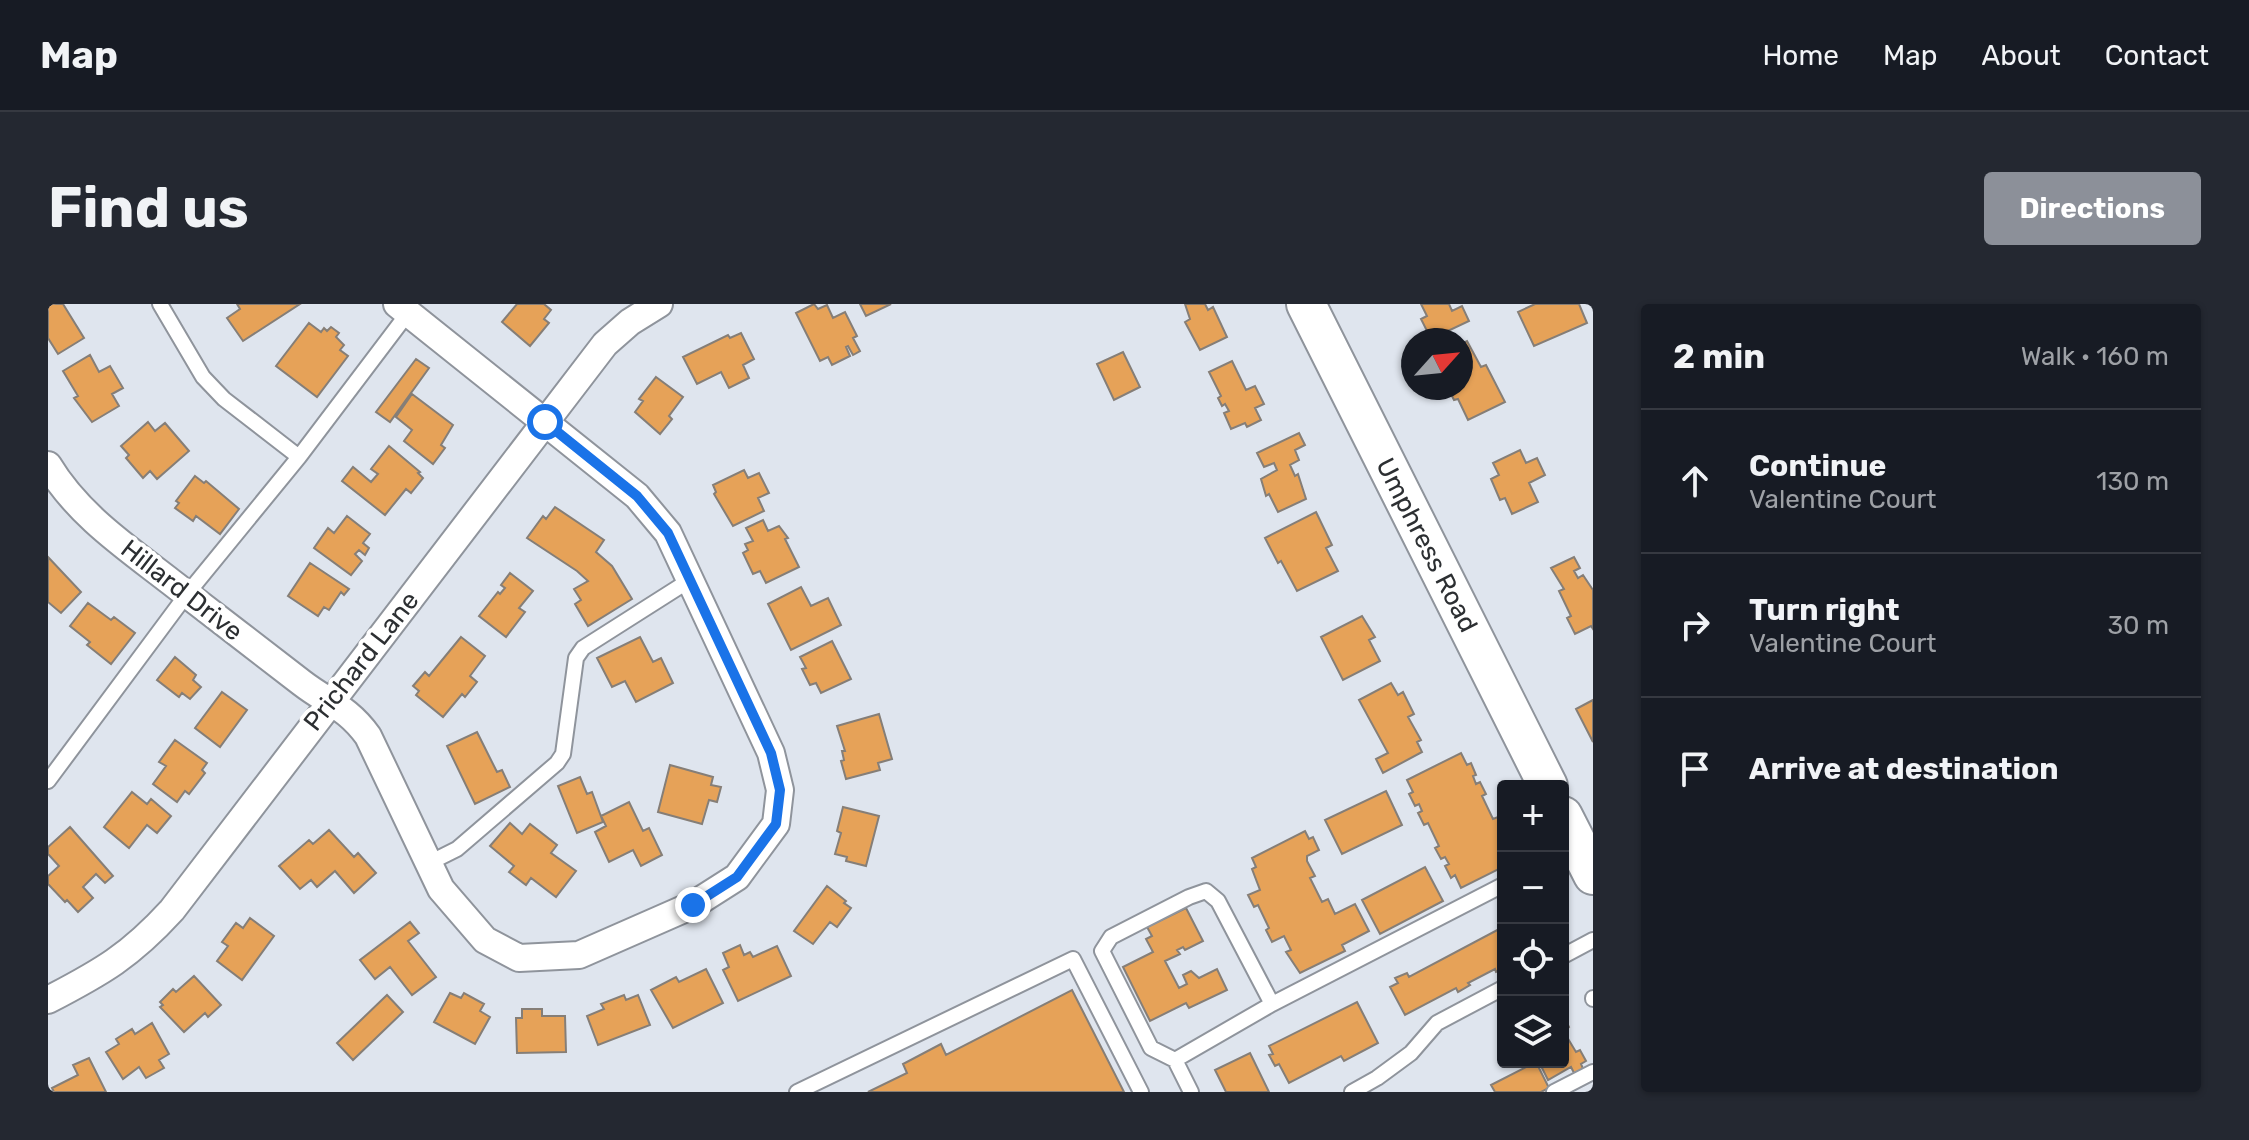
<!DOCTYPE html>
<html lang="en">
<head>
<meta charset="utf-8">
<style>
	:root { --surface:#171b24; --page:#242831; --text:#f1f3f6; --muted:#9ea1a6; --line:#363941; --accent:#8c9099 }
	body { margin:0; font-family:Rubik,sans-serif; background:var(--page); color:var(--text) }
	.controls { position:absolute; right:24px; bottom:24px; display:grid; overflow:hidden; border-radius:8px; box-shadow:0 2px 6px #0004 }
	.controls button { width:72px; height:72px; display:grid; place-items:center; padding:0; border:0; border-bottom:2px solid var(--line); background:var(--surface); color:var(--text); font:40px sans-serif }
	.compass { position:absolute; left:1353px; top:24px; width:72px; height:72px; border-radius:50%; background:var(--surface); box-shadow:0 2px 6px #0004; rotate:63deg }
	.stop { position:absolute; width:24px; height:24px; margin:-18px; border:6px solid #1a73e8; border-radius:50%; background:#fff }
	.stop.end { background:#1a73e8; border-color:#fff; box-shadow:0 2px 8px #0008 }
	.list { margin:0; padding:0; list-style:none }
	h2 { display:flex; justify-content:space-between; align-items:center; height:104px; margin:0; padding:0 32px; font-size:34px }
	h2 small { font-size:26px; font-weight:400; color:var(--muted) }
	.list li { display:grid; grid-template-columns:52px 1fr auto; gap:24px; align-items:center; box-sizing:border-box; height:144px; padding:0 32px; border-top:2px solid var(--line) }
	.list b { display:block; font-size:30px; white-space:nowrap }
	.list p { margin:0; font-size:26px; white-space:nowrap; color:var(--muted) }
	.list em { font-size:26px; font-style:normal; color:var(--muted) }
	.icon { flex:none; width:44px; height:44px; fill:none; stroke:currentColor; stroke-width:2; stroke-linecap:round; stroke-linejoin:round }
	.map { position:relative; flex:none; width:1545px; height:788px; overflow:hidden; border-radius:8px }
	header { display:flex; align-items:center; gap:48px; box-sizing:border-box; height:112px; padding:0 40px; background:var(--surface); border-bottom:2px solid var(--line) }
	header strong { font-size:38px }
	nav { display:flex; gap:44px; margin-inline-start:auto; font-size:28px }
	.intro { display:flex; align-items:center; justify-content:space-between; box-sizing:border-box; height:192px; padding:0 48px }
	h1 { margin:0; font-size:56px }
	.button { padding:20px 36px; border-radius:8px; background:var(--accent); color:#fff; font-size:28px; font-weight:700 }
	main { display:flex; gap:48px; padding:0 48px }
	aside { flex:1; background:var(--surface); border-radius:8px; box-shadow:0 2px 6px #0004 }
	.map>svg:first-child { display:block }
	.building { fill:#e6a258; stroke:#857e77; stroke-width:2 }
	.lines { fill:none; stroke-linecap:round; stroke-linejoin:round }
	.lane-casing { stroke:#8f949c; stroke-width:18 }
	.street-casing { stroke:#8f949c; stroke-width:30 }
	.secondary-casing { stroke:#8f949c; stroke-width:42 }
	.lane { stroke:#fff; stroke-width:14 }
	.street { stroke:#fff; stroke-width:26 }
	.secondary { stroke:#fff; stroke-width:38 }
	.route { stroke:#1a73e8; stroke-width:10 }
	.labels { text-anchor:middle; stroke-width:8; stroke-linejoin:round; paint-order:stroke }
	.street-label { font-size:26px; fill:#2c2f32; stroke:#fff }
</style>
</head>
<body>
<header>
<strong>Map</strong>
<nav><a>Home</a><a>Map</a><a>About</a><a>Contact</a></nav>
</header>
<div class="intro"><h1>Find us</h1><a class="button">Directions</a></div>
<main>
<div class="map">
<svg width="1545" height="788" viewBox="0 0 1545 788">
	<rect width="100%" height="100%" fill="#dfe5ee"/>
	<path class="building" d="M0 0H15L36 34 10 50 0 34Z
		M189 0H252L195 37 179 14 192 5Z
		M469 0H496L503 6 496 15 501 19 482 42 454 18Z
		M766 0 770 5 779 1 785 14 797 8 809 32 805 34 812 47 805 51 800 42 798 43 802 52 784 61 780 53 772 57 748 9Z
		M812 0H843L818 12Z
		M1137 0H1157L1160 6 1165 3 1179 33 1152 46 1137 18 1142 15Z
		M1373 0H1401L1404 7 1414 2 1421 17 1383 35 1373 15 1379 12Z
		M1487 0H1531L1539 19 1486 42 1470 8Z
		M261 19 273 28 276 24 279 27 283 23 291 29 288 33 296 41 292 46 300 52 269 93 228 62Z
		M693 29 706 55 695 61 701 74 681 84 673 68 649 80 635 53 680 31 682 34Z
		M1419 37 1433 63 1438 61 1457 98 1420 116 1410 95 1406 96 1400 84H1413V40Z
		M1075 48 1092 83 1066 96 1049 60Z
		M42 51 51 68 62 62 75 84 64 90 71 102 44 118 26 94 30 92 15 67Z
		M368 55 381 64 342 118 328 108Z
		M1184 57 1198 86 1207 82 1216 100 1207 104 1213 116 1199 123 1197 119 1183 125 1176 109 1181 107 1177 100 1174 102 1170 94 1173 92 1161 68Z
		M608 73 635 93 621 112 624 115 612 130 587 108 595 97 591 95Z
		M364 90 405 121 393 141 397 144 385 160 356 137 364 126 348 113Z
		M100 118 107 127 117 119 141 147 109 175 102 167 95 174 78 154 81 151 73 142Z
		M1251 129 1257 141 1247 146 1251 156 1242 161 1247 172 1250 170 1258 195 1230 208 1221 190 1218 192 1213 175 1229 166 1226 159 1216 163 1209 149Z
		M341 142 372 168 370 169 375 174 363 189 358 185 337 211 294 177 305 163 323 178 330 170 323 165Z
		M1472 146 1478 159 1489 154 1497 171 1481 179 1490 198 1464 210 1457 194 1452 196 1443 175 1451 171 1445 159Z
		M696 166 700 174 711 169 721 189 710 194 716 207 685 222 666 190 668 188 665 181Z
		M147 172 156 179 158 177 191 205 172 230 148 212 145 217 127 204 131 199 128 197Z
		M507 203 556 236 548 248 564 262 584 295 540 322 527 300 533 296 526 285 540 277 529 267 479 234 495 212 498 215Z
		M1268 208 1284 241 1278 244 1290 267 1249 287 1233 257 1230 259 1217 234Z
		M299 212 322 230 315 239 321 244 317 251 311 246 307 250 314 257 303 271 266 244 280 224 286 229Z
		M715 216 720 227 731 222 740 234 737 235 751 263 718 279 712 267 705 270 695 249 700 246 697 240 705 237 698 224Z
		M0 253 33 288 13 309 0 298Z
		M1526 253 1532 264 1526 267 1530 274 1535 271 1545 286V325L1543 322 1527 330 1519 314 1523 312 1511 287 1516 285 1503 264Z
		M262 259 301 285 296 291 293 288 281 306 276 303 270 312 240 292Z
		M462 269 485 287 471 304 477 308 458 333 431 312 450 288 452 290 457 284 453 281Z
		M753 283 763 302 780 294 793 321 743 346 720 300Z
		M40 299 63 316 66 313 87 329 63 360 39 341 42 338 22 322Z
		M1314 312 1327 333 1321 336 1332 357 1295 376 1273 333Z
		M413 333 437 352 422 372 429 378 417 393 414 390 395 413 368 391 371 387 365 382 377 368 381 372Z
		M592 333 605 358 613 354 625 379 588 398 577 377 564 383 549 354Z
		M784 337 803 375 773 389 768 379 762 381 754 365 758 364 752 353Z
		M127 353 148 371 145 376 153 383 142 395 134 389 131 393 109 376Z
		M1343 379 1350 391 1355 388 1366 410 1360 413 1373 436 1369 438 1374 448 1335 469 1328 455 1340 449 1311 396Z
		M174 388 199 406 172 443 147 424Z
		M1545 396V438L1528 405Z
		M831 410 844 455 830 459 832 466 798 475 793 457 796 456 794 447H797L789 422Z
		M429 428 449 468 454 466 462 483 427 500 399 442Z
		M127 436 159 459 154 466 157 469 141 490 137 487 129 498 105 480 118 462 111 458Z
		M1413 449 1419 461 1423 459 1428 471 1425 472 1428 480 1432 478 1438 490 1434 492 1445 515 1450 513 1455 524 1451 526 1455 534V563L1413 584 1407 571 1403 574 1397 562 1401 560 1397 553 1393 555 1387 544 1391 542 1380 519 1376 521 1370 509 1374 507 1371 500 1367 502 1361 490 1365 488 1359 476Z
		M622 461 665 473 663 481 673 483 669 498 661 496 654 520 610 508Z
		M532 473 539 490 544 488 555 518 529 529 510 482Z
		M1338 487 1354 521 1294 550 1277 516Z
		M84 488 99 500 103 495 123 512 109 529 99 521 81 544 56 523Z
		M581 498 595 527 601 524 614 551 593 562 585 546 561 558 547 528 558 522 553 512Z
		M795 503 831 512 818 562 798 557 799 553 787 550 793 529 789 527Z
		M462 519 474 530 482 520 509 541 503 549 528 567 508 593 483 574 478 581 461 568 466 562 442 542Z
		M22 523 65 572 57 579 48 570 35 583 45 594 30 608 19 596 17 598 0 580V572L11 562 0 550V543Z
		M281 526 306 553 310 549 328 569 306 589 287 567 269 583 263 576 252 585 231 562 261 536 265 540Z
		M1257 527 1261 535 1265 533 1271 546 1259 552V557L1267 572 1262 574 1274 598 1280 595 1287 610 1307 600 1321 627 1294 641 1297 647 1252 669 1238 648 1243 646 1236 632 1224 638 1218 626 1221 624 1210 601 1206 603 1200 591 1212 586 1204 565 1208 563 1204 554Z
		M1377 563 1395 597 1332 630 1314 596Z
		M779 582 798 597 796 599 803 604 789 623 782 618 765 640 746 627Z
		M1138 604 1155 637 1137 646 1135 643 1129 646 1132 650 1117 657 1131 684 1139 680 1135 671 1143 667 1151 674 1169 665 1179 686 1141 704 1138 699 1102 717 1075 663 1105 648 1098 635 1104 632 1099 623Z
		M202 614 226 632 194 676 169 657 180 642 174 638 188 619 195 624Z
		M362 618 371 629 360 637 388 673 364 691 342 663 327 675 312 656Z
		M1455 623V665L1448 668 1447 665 1420 679 1422 681 1410 688 1408 684 1357 711 1342 683 1350 679 1347 674 1359 669 1361 673Z
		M692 641 696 651 702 648 705 653 729 642 743 672 690 697 675 666 681 663 675 649Z
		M658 665 675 699 625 724 603 686 628 673 631 678Z
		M146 672 173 701 160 713 157 709 136 728 112 703 115 701 112 698 125 685 128 688Z
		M1024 686 1076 788H820L859 769 855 760 893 740 898 751Z
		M402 689 413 694 416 689 436 700 432 707 442 713 427 740 386 718Z
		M339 691 355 708 305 756 289 739Z
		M576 691 578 696 590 691 602 721 550 741 539 712 556 705 553 700Z
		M1309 698 1330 739 1296 757 1293 752 1241 779 1231 760 1227 762 1221 751 1225 750 1221 742Z
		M474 705H494V712H517L518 748 469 749 468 714H474Z
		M1515 711 1521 723 1516 728 1528 748 1532 746 1538 757 1533 760 1536 767 1527 771 1523 763 1500 776 1491 758H1515Z
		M104 719 121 750 111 756 116 764 98 774 91 763 75 775 58 748 71 740 68 735 84 725 87 730Z
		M1202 749 1221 788H1178L1167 766Z
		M41 754 58 788H6L4 784 30 771 25 761Z
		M1488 758 1501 784 1493 788H1447L1443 781Z"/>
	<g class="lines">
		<defs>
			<path id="lane" d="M112 0 155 73 176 95 251 153
				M0 477 139 290 251 153 363 5
				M381 559 409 545 509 459 515 450 528 354 535 344 642 276
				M1515 652 1545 636
				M1545 694V695
				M1127 756 1103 744 1054 647 1063 633 1141 593 1158 587 1170 597 1224 700
				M749 788 1025 655 1093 788
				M1143 788 1127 756 1224 700 1455 581
				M1304 788 1329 774 1363 749 1389 719 1455 684
				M1506 788 1545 768"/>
			<path id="street" d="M0 161C30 211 78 243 123 278 167 312 210 345 254 379 280 399 299 403 320 432L393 585 437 636 471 654 531 651 645 601 689 573 728 520 732 486 723 449 620 229 589 192 349 0
				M0 696C54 668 82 652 124 606L557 40 582 18 611 0"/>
			<path id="secondary" d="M1258 0 1500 482
				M1515 512 1545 571"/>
		</defs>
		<use href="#lane" class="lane-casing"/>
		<use href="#street" class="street-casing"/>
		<use href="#secondary" class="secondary-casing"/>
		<use href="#lane" class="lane"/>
		<use href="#street" class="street"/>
		<use href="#secondary" class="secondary"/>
	</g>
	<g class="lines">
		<path class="route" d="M497 118 589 192 620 229 723 449 732 486 728 520 689 573 645 601"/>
	</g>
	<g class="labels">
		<g class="street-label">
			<text transform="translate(1379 241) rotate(63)" y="9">Umphress Road</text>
			<text transform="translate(134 286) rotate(38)" y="9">Hillard Drive</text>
			<text transform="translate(313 357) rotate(-52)" y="9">Prichard Lane</text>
		</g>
	</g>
</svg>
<div class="controls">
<button>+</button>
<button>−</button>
<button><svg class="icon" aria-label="locate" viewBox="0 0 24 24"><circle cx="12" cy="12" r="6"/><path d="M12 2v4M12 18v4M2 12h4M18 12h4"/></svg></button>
<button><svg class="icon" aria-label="layers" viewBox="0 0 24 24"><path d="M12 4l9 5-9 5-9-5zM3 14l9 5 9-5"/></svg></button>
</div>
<svg class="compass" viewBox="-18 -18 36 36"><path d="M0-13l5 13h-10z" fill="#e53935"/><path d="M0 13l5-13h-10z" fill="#9ea1a6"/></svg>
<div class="stop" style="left:497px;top:118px"></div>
<div class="stop end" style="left:645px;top:601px"></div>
</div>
<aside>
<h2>2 min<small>Walk · 160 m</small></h2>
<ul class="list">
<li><svg class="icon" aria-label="ahead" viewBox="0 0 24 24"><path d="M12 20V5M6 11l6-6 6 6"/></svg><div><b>Continue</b><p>Valentine Court</p></div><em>130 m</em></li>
<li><svg class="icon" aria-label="right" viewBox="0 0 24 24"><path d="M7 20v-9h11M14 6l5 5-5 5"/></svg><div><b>Turn right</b><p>Valentine Court</p></div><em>30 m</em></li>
<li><svg class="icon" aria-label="arrive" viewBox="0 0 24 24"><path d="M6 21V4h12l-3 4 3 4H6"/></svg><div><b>Arrive at destination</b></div></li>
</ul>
</aside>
</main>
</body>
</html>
